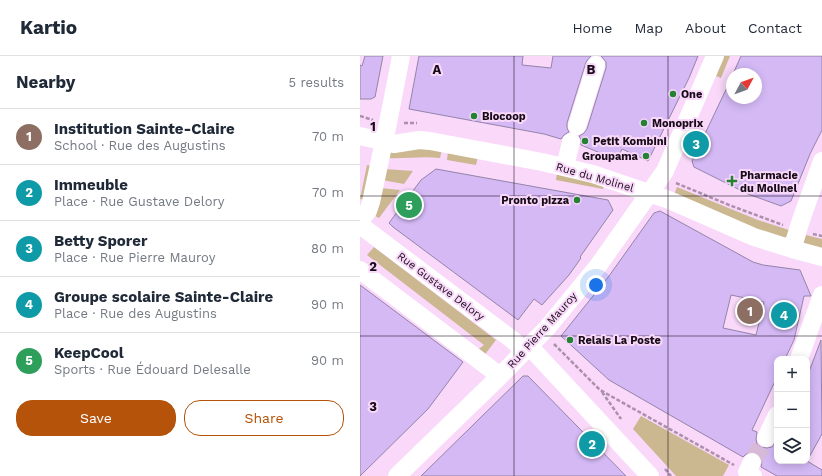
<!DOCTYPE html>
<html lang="en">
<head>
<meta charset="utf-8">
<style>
	:root { --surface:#fff; --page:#f6f6f7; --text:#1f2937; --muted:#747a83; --line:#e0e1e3; --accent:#b45309 }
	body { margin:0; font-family:"Work Sans",sans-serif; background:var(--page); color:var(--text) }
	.controls { position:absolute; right:12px; bottom:12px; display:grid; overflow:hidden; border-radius:8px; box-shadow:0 2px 10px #0003 }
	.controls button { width:36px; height:36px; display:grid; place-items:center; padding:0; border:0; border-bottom:1px solid var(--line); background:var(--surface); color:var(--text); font:20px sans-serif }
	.compass { position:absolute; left:366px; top:12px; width:36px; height:36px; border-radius:50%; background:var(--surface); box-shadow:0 2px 10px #0003; rotate:49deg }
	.you { position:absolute; left:236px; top:229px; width:14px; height:14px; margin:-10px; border:3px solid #fff; border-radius:50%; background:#1a73e8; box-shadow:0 0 0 6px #1a73e833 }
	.badge { display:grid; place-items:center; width:26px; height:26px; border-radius:50%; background:var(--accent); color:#fff; font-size:13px; font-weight:700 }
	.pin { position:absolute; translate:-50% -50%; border:2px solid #fff; box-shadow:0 1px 4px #0006 }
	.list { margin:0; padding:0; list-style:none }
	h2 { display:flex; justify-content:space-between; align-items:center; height:52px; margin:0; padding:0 16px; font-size:17px }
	h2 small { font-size:13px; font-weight:400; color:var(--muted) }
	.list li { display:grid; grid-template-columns:26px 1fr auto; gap:12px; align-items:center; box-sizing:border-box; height:56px; padding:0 16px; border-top:1px solid var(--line) }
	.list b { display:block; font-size:15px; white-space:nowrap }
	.list p { margin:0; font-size:13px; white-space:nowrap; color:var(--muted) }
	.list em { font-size:13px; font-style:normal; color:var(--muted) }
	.actions { display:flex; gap:8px; padding:12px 16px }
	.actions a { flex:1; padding:9px 0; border:1px solid var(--accent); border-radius:16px; text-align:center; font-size:14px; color:var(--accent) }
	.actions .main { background:var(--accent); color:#fff }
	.icon { flex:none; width:22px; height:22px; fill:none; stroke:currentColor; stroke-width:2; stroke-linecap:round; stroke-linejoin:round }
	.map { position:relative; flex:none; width:462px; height:420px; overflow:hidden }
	header { display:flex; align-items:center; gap:24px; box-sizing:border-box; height:56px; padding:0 20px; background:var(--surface); border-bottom:1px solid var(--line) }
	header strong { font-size:19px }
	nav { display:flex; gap:22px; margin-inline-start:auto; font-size:14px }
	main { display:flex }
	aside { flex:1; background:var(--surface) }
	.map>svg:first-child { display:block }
	.green { fill:#cbb891 }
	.building { fill:#d4b9f5; stroke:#9484a8; fill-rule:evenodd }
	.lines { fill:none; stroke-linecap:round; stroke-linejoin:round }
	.minor-tunnel { stroke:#d7b9d8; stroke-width:18; stroke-dasharray:18 9; stroke-linecap:butt }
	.path { stroke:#aa90aa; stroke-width:2.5; stroke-dasharray:4 2; stroke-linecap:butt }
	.minor { stroke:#fff; stroke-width:18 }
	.grid { fill:none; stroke:#160b16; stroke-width:1; stroke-opacity:0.55 }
	.poi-dot { fill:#258233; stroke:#f9d8fa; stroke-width:1.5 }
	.labels { text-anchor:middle; stroke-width:4; stroke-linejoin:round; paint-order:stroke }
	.poi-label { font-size:11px; font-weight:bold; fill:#160b16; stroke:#f9d8fa; text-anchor:start }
	.street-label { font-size:11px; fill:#160b16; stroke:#f9d8fa }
	.grid-label { font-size:13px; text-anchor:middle; font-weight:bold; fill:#160b16; stroke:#f9d8fa; stroke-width:4; stroke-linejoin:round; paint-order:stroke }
</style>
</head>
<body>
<header>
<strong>Kartio</strong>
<nav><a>Home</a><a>Map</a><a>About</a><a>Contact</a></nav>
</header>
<main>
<aside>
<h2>Nearby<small>5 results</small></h2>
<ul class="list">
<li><span class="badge" style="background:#8d6e63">1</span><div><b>Institution Sainte-Claire</b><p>School · Rue des Augustins</p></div><em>70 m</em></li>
<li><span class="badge" style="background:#0f9aa8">2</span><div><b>Immeuble</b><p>Place · Rue Gustave Delory</p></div><em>70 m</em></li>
<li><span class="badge" style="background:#0f9aa8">3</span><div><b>Betty Sporer</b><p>Place · Rue Pierre Mauroy</p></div><em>80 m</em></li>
<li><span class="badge" style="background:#0f9aa8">4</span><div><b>Groupe scolaire Sainte-Claire</b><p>Place · Rue des Augustins</p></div><em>90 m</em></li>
<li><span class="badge" style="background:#2e9e5b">5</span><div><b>KeepCool</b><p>Sports · Rue Édouard Delesalle</p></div><em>90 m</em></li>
</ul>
<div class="actions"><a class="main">Save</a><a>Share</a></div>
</aside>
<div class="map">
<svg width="462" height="420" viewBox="0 0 462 420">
	<rect width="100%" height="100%" fill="#f9d8fa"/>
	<path class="green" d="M363 0H370L361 22 356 20Z
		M60 91 82 93 80 102C62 100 45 103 27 102L28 95Z
		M88 95 118 100 116 109 87 104Z
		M7 109 12 110 5 144 0 143Z
		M25 113 53 115 44 128 22 124Z
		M197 115 244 128 243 133 196 124Z
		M317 131 398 164 432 175 431 179 424 182 390 171 314 139Z
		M21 132 40 134 19 162 15 160Z
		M446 179 462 183V193L443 189Z
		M14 191 136 284 123 301 116 295 124 289 7 199Z
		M281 360 369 409 363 420H316L273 373Z"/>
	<path class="building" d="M5 0H23L16 36 15 41 11 43H0V9L2 10Z
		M59 0H163L162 9 191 12 193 0H231L226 6 207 67V72L209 76 204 79 201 83 184 78 49 53Z
		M241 0H338L329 22 288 105 262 93 257 104 221 89V83L219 80 224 77 227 73 246 12V6Z
		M381 0H462V74L450 98 431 145 421 150 388 138 334 111 332 105 372 21V42H396V18H373Z
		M76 113 248 144 253 154 220 201 221 202 209 219 182 249 174 243 158 264 33 171 29 167 61 124Z
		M300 155 393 206 403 209 440 214 451 240H444L434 284 425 303H417V321L392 374 397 376 396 383 397 388 401 391 407 392 412 391 415 387 417 388V405H447L462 414V420H417L401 411 402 405 401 400 397 397 391 396 387 397 383 401 249 324 201 280 249 220 294 157ZM371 239 404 246 396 279 363 272Z
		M0 229 103 306 68 353 0 420Z
		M461 284 462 378 447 405V321Z
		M163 320H168L266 420H61Z"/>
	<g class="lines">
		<path class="minor-tunnel" d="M392 406 406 382"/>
		<path class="path" d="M0 60 13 64
			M44 67H57
			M316 127 369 149 423 169
			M453 178 462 180
			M194 288 240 334 374 409
			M242 336 261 363
			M305 413 311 420"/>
		<path class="minor" d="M217 70 236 9
			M0 80 34 88 59 84 70 85 182 106 233 118 309 144 394 181 432 193 462 201
			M205 111 211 86
			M0 164 8 155 11 146 28 67 41 0
			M0 169 154 285 160 292
			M432 193 441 164 462 105
			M0 214 140 320
			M169 290 290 420
			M439 303 462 239
			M406 382 417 359
			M392 406 387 416 393 420
			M37 420 140 320 187 272 238 210 305 115 355 0"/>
	</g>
	<path class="grid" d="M154 0V420M308 0V420M0 140H462M0 280H462"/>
	<g class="poi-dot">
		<circle cx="313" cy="38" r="4"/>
		<circle cx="114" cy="60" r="4"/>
		<circle cx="284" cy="67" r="4"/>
		<circle cx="225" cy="85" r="4"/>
		<circle cx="286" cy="100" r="4"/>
		<path d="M370 119h4v4h4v4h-4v4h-4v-4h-4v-4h4z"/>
		<circle cx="217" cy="144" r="4"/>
		<circle cx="210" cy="284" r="4"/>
	</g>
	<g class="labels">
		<g class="poi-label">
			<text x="321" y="42">One</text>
			<text x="122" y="64">Biocoop</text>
			<text x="292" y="71">Monoprix</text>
			<text x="233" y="89">Petit Kombini</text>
			<text x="278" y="104" text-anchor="end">Groupama</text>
			<text x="380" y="123">Pharmacie<tspan x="380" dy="13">du Molinel</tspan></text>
			<text x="209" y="148" text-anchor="end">Pronto pizza</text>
			<text x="218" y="288">Relais La Poste</text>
		</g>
		<g class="street-label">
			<text transform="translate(235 121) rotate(16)" y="4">Rue du Molinel</text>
			<text transform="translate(81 230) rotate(37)" y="4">Rue Gustave Delory</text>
			<text transform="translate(182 274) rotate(-48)" y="4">Rue Pierre Mauroy</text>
		</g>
	</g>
	<g class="grid-label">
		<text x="77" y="18">A</text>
		<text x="231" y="18">B</text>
		<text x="13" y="75">1</text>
		<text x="13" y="215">2</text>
		<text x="13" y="355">3</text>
	</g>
</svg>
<div class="controls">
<button>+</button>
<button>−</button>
<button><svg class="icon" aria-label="layers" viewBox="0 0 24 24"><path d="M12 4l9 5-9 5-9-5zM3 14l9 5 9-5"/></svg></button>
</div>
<svg class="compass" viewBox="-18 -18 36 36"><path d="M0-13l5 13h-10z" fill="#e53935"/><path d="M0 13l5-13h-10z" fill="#747a83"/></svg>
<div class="you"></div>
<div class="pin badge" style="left:390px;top:255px;background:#8d6e63">1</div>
<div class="pin badge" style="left:232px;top:388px;background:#0f9aa8">2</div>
<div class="pin badge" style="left:336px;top:88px;background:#0f9aa8">3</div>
<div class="pin badge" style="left:424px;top:259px;background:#0f9aa8">4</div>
<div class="pin badge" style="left:49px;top:149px;background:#2e9e5b">5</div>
</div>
</main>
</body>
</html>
